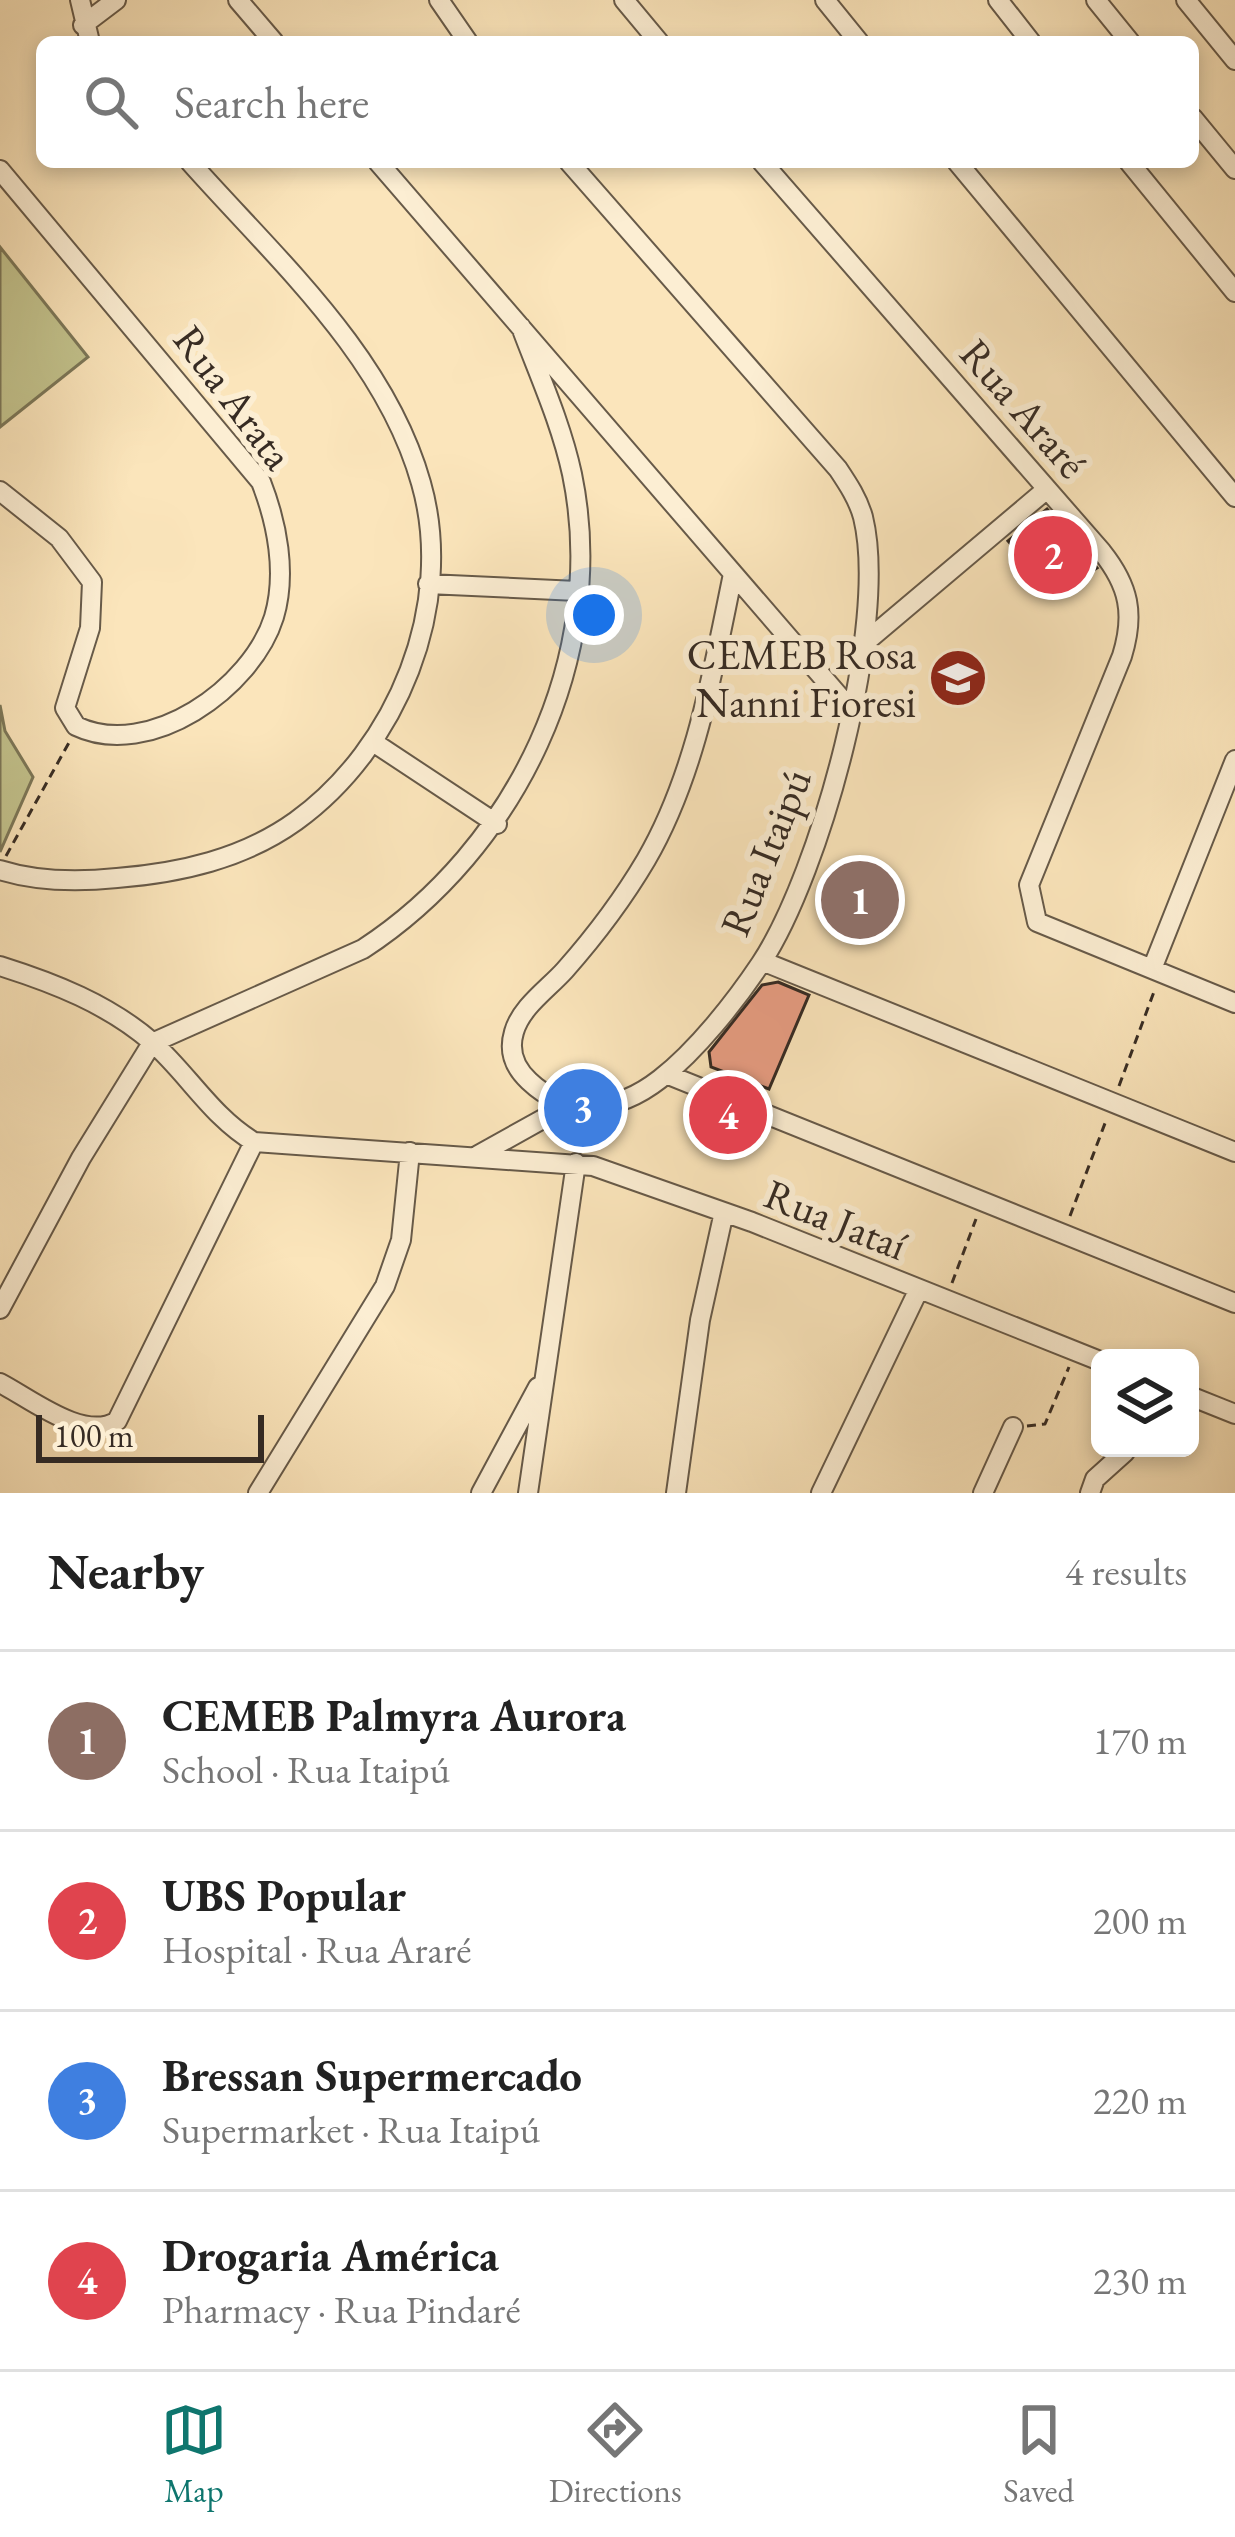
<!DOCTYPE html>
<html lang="en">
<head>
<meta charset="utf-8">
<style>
	:root { --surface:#fff; --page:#f6f6f6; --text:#222; --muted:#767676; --line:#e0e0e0; --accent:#0f766e }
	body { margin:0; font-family:"EB Garamond",serif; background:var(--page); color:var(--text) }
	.controls { position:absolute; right:36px; bottom:36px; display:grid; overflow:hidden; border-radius:18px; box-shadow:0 6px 18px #0003 }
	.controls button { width:108px; height:108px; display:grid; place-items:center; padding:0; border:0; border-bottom:3px solid var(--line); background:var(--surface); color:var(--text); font:60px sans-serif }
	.scale { position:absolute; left:36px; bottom:30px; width:228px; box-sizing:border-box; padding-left:12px; border:6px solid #362b23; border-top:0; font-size:33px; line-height:42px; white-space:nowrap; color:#362b23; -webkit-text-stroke:9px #fceed3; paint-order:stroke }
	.you { position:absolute; left:594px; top:615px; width:42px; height:42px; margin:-30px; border:9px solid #fff; border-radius:50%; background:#1a73e8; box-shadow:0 0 0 18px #1a73e833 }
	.badge { display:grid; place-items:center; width:78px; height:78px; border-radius:50%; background:var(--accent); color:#fff; font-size:39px; font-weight:700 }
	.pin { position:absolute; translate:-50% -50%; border:6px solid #fff; box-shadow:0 3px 12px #0006 }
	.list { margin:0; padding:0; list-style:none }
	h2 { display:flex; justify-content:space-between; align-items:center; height:156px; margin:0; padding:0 48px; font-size:51px }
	h2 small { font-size:39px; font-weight:400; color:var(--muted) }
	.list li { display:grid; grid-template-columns:78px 1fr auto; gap:36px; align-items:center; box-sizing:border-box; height:180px; padding:0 48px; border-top:3px solid var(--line) }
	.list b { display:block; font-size:45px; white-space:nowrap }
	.list p { margin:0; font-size:39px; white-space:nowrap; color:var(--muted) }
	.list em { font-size:39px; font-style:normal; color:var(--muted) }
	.icon { flex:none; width:66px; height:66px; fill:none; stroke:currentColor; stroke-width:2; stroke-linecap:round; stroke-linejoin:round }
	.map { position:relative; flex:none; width:1235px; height:1493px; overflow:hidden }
	.search { position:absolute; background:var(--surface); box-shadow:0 6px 18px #0003; left:36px; right:36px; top:36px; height:132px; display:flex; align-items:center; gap:30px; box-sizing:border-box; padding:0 42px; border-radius:18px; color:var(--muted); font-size:45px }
	.sheet { height:876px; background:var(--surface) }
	nav { display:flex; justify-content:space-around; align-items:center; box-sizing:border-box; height:168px; border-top:3px solid var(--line); background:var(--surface); font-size:33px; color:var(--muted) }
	nav a { display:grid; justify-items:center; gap:6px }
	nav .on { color:var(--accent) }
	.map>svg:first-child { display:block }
	.green { fill:#c3c38d; stroke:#7c7758; stroke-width:3 }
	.building { fill:#e79d82; stroke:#362b23; stroke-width:3 }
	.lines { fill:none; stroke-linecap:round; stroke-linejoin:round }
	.minor-casing { stroke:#675a49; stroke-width:22 }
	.path { stroke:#362b23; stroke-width:3; stroke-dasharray:9 6; stroke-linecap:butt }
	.minor { stroke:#fceed3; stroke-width:18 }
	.labels { text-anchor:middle; stroke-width:12; stroke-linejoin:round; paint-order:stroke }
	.street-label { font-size:42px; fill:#362b23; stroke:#fceed3 }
	.poi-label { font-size:42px; fill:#362b23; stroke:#fceed3; text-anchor:end }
</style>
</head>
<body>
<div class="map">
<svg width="1235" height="1493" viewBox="0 0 1235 1493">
	<rect width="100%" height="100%" fill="#fbe5bb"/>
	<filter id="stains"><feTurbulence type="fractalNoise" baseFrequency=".00167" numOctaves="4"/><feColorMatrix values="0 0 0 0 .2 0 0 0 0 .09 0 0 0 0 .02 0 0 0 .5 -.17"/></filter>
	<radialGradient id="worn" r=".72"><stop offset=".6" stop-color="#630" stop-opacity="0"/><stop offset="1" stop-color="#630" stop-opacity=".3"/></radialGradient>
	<path class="green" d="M0 247 88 357 0 427Z
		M0 705 5 731 33 777 0 852Z"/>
	<path class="building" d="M1047 509 1097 568 1055 595 1008 541Z
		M778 982 809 995 769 1089 711 1067 709 1052 762 985Z"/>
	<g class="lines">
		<defs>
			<path id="minor" d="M80 0 90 42
				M238 0 274 42
				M439 0 468 42
				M624 0 659 42
				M825 0 859 42
				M998 0 1031 42
				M1096 0 1130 42
				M1186 0 1235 60
				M83 25 116 0
				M1193 118 1235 169
				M378 162 851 710
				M569 162 838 469C848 484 858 499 863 517 889 623 821 872 761 963 735 1002 697 1050 660 1079 619 1111 569 1119 529 1081 515 1068 508 1052 514 1032 521 1007 548 989 565 970 595 936 623 899 646 860 696 774 713 670 733 574
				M762 162 1102 552C1129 586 1135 614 1122 656L1029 885 1037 922 1235 1003
				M957 162 1235 497
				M1129 162 1235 292
				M0 170 261 482C277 523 287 573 274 617 252 688 149 761 76 726L65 708 90 628 92 582 59 538 0 491
				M428 584 577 591
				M862 645 1047 489
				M373 742 497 824
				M0 870C38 882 78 882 117 878 180 873 243 859 296 821 397 748 456 605 421 483 385 355 276 259 190 162
				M762 961 1235 1152
				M0 966C54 983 108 1004 152 1042 188 1074 212 1117 254 1142L593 1166 752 1222 1100 1361
				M1152 969 1235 760
				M152 1043 363 949C515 850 610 657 572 474 561 423 539 375 521 327
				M666 1074 1235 1303
				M478 1155 568 1105
				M0 1309 81 1158 152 1043
				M0 1383C31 1399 84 1442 117 1421L254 1142
				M1190 1396 1235 1414
				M258 1493 385 1286 401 1240 410 1152
				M481 1493 538 1387
				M528 1493 576 1163
				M676 1493 700 1320 724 1212
				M821 1493 918 1291
				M983 1493 1013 1427
				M1090 1493 1095 1479 1125 1452"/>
		</defs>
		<use href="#minor" class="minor-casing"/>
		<path class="path" d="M6 856 71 739
			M1119 1086 1155 989
			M1070 1216 1107 1118
			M952 1283 976 1219
			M1027 1426 1045 1424 1069 1367"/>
		<use href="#minor" class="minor"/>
	</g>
	<defs>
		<symbol id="school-disc" viewBox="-11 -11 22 22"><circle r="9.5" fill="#8f2418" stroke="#fceed3"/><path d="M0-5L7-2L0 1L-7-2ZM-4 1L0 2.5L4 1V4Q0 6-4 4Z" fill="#fff"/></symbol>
	</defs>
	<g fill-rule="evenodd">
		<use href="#school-disc" x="925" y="645" width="66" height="66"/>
	</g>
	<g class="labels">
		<g class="street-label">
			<text transform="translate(234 397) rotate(53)" y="15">Rua Arata</text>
			<text transform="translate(1024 408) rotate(49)" y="15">Rua Araré</text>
			<text transform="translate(765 852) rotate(-68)" y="15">Rua Itaipú</text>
			<text transform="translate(836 1219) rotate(22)" y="15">Rua Jataí</text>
		</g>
		<g class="poi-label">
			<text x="916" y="669">CEMEB Rosa<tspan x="916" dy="48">Nanni Fioresi</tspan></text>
		</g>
	</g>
	<rect width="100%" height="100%" filter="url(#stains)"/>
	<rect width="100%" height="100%" fill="url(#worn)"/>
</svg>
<div class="controls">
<button><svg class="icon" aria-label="layers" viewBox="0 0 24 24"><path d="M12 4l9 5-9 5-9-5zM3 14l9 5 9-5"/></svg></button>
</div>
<div class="scale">100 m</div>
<div class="you"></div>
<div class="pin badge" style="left:860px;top:900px;background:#8d6e63">1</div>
<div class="pin badge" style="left:1053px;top:555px;background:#e0444e">2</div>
<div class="pin badge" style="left:583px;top:1108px;background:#3f7fe0">3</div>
<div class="pin badge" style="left:728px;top:1115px;background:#e0444e">4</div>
<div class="search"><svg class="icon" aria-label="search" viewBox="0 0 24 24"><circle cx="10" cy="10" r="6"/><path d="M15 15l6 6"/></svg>Search here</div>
</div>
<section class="sheet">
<h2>Nearby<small>4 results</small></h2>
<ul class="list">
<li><span class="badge" style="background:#8d6e63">1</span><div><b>CEMEB Palmyra Aurora</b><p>School · Rua Itaipú</p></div><em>170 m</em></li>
<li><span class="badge" style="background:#e0444e">2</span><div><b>UBS Popular</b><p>Hospital · Rua Araré</p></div><em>200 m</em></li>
<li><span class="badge" style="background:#3f7fe0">3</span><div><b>Bressan Supermercado</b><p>Supermarket · Rua Itaipú</p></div><em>220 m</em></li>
<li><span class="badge" style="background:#e0444e">4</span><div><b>Drogaria América</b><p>Pharmacy · Rua Pindaré</p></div><em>230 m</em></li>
</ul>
</section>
<nav>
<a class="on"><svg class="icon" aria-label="map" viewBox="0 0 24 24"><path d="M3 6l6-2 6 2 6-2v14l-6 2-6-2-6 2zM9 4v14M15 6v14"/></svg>Map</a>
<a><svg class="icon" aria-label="directions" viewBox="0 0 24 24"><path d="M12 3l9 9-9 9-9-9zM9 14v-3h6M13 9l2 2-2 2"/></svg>Directions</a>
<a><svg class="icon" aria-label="saved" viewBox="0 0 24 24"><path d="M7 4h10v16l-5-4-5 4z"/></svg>Saved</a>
</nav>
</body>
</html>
